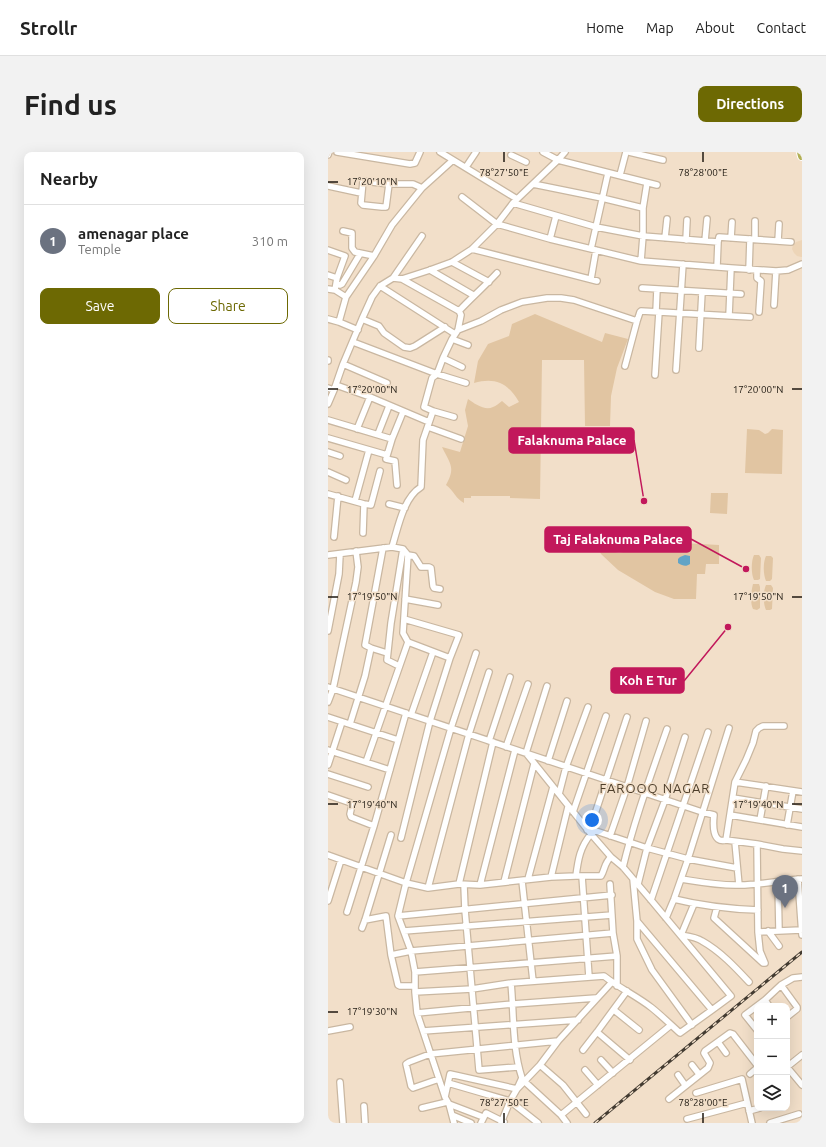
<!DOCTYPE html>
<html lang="en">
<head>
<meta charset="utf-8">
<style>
	:root { --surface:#fff; --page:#f2f2f2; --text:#222; --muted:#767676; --line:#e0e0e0; --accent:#6d6903 }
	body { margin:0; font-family:Ubuntu,sans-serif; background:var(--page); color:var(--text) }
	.controls { position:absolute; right:12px; bottom:12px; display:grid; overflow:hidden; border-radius:8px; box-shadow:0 4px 16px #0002 }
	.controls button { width:36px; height:36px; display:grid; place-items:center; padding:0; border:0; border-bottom:1px solid var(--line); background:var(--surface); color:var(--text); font:20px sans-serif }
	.you { position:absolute; left:264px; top:668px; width:14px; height:14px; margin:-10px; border:3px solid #fff; border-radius:50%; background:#1a73e8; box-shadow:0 0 0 6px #1a73e833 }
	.badge { display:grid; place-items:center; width:26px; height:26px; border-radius:50%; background:var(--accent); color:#fff; font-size:13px; font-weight:700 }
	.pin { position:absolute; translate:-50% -33px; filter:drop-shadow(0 1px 2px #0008) }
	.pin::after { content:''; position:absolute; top:21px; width:14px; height:12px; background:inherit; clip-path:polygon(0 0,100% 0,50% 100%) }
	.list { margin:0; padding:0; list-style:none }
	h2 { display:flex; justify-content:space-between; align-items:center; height:52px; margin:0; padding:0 16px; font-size:17px }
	h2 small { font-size:13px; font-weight:400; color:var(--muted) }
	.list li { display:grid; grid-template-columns:26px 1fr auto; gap:12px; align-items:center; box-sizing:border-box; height:72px; padding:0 16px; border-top:1px solid var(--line) }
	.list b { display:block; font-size:15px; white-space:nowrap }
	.list p { margin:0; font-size:13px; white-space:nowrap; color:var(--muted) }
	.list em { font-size:13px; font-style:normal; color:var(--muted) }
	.actions { display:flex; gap:8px; padding:12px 16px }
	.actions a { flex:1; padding:9px 0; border:1px solid var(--accent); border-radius:8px; text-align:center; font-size:14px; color:var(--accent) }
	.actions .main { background:var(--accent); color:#fff }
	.icon { flex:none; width:22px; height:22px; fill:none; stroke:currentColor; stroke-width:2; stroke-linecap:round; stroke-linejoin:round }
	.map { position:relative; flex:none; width:474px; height:971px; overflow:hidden; border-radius:8px }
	header { display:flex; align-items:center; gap:24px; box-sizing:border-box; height:56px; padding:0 20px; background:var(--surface); border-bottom:1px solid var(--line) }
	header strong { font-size:19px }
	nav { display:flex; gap:22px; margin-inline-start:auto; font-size:14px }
	.intro { display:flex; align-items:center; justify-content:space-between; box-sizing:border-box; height:96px; padding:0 24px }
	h1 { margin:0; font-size:28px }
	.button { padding:10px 18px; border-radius:8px; background:var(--accent); color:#fff; font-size:14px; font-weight:700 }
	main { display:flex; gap:24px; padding:0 24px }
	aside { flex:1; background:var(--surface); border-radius:8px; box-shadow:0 4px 16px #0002 }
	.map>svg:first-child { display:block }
	.built { fill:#edd5b8 }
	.green { fill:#e1c5a2 }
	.water { fill:#62a4c6 }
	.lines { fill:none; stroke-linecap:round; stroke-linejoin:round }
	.minor-casing { stroke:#c9b7a1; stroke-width:8 }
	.highway-casing { stroke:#fff; stroke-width:10 }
	.minor { stroke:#fff; stroke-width:5.5 }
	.highway { stroke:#b1af54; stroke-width:8 }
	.rail-casing { stroke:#433b31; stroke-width:3 }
	.rail { stroke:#f2dfc9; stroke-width:1.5; stroke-dasharray:4.5; stroke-linecap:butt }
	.ticks { fill:none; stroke:#1f1911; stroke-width:1.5 }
	.labels { text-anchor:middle; stroke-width:3; stroke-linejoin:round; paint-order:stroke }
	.neighbourhood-label { font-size:13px; letter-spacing:1px; fill:#4e3f2c; stroke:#f2dfc9 }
	.ticks-label { font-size:10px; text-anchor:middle; fill:#1f1911; stroke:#f2dfc9; stroke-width:3; stroke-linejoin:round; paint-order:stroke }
	.leader { fill:none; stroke:#c2185b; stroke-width:1.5 }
	.callout-dot { fill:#c2185b; stroke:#f2dfc9; stroke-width:1.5 }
	.callout { fill:#c2185b; stroke:#c2185b; stroke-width:1.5 }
	.callout-label { font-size:13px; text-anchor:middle; font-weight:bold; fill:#fff }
</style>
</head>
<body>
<header>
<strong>Strollr</strong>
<nav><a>Home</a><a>Map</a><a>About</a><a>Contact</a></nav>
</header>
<div class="intro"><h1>Find us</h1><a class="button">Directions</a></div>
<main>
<aside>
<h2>Nearby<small></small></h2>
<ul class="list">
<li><span class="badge" style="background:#6b7280">1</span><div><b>amenagar place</b><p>Temple</p></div><em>310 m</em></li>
</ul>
<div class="actions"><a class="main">Save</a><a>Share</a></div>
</aside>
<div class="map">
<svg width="474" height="971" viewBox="0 0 474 971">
	<rect width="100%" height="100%" fill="#f2dfc9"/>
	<path class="built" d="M474 88V105H473L469 104 466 101 464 97 465 93 468 90Z"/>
	<path class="green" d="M207 162 274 190 277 181 300 187 289 216 283 244 282 274H257L256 208H214L212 347 182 346V344H143V346H136V351C128 347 126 339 118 333 128 315 122 312 114 295L132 300 140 274 137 258 140 247C147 252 157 259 165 255 168 254 171 251 174 249L181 255 191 250C180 231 167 225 146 231L150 209 160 192 181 184 184 172Z
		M419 277 431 278 437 282 440 281 444 277 455 278 454 322 417 321Z
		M383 341H400L399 362 382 361Z
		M355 380V391L391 393V412H378L377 422H369L368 447H346L327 440 290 418 273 402 272 400 275 397 291 401 300 399 341 384Z
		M426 403H431L433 406 432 427 430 428H426C423 422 423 409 426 403Z
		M438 404H443L445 406 444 427 442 429H438C435 422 435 410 438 404Z
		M425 432H431L432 435V456L429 458 425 457C422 451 423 439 425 432Z
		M438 433H443L445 436 444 457 442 458H438C435 452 435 439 438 433Z"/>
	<path class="water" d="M357 403 362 404V412C358 415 355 414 350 411V407L352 405Z"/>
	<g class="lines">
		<defs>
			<path id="minor" d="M9 0 82 12 87 11 92 0
				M112 0 189 47
				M215 0 230 8 329 33
				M301 0 335 8
				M0 3 1 0
				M183 3 198 10
				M138 15 148 0
				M292 23 298 0
				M61 32 58 55H54L35 53 33 51 35 29 61 32H85L94 36
				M205 32 274 46 315 56
				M0 34 33 41
				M134 45 169 72 222 87 313 109 403 116 448 119 460 118 474 112
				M185 51 268 75 315 84 390 90 391 85 463 90
				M15 79 24 81V96L27 100 46 104 64 73 94 36 125 8
				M337 86 339 67
				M403 86 404 70
				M222 87 228 64
				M427 87V69
				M358 88 359 68
				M377 89 379 67
				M450 89 451 72
				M144 97 269 129
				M263 97 280 21
				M0 98 17 104 9 126 7 138
				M313 109 315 84V56L319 31
				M124 110 161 130
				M389 115 390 90
				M102 118 145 143
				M421 118 422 87
				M429 118V126L433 129V130L431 160
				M0 123 9 126
				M65 126 94 84
				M74 127 131 159C143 146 157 134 169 121
				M263 127 268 98
				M8 132 12 133 14 132 32 102
				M52 134 127 182
				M314 136 413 142
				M0 137 7 138 18 145 11 170
				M18 145 46 104
				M446 153 448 119
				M328 160 329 137
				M401 164 403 116
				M0 167 11 170 30 178
				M34 167 51 174 56 181 76 195 82 196 87 194 117 175
				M130 178 133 163 131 159
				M124 187 140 193
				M25 190 109 222 138 231
				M371 196 374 140
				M115 206 134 215
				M0 208V209
				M15 212 59 231
				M297 214 309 169
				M348 218 355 112
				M327 223 331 160
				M8 233 42 245 101 270
				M0 236 6 238
				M0 252 6 238 15 212 34 167 44 145 52 134 65 126 74 127 102 118 124 110 144 97 169 72 185 51 230 8 237 0
				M105 259 126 265
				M0 268 64 287
				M100 275 133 287
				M29 277 42 245
				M50 282 61 254
				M0 286 59 303
				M0 300 12 304
				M0 320 18 328
				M69 333 67 309 58 307 64 287 75 260
				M0 342 36 352 43 353 52 319
				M27 349 41 298
				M61 352 77 356
				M35 381 36 352
				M6 385 10 344
				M0 403 64 395C70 376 75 346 93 335L95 288 105 259 96 255 104 226 109 222 115 206 124 187 130 178 153 169 173 158 194 150 219 146H233L246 148 309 169 312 160 313 159 422 165
				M80 403 86 404 93 415H101L103 416 105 434 106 436 112 437
				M77 447 110 453
				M0 479 11 422 12 402
				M80 490 122 506
				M43 496 59 501
				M71 514 59 508 63 471 75 397
				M0 535 374 660 386 663C385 672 384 692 398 688L429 692 455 697 474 699
				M0 550 5 537 28 430 30 415 28 399
				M83 563 105 500
				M0 565 70 588
				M22 572 37 524 43 496 37 493 55 396
				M161 589 182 525
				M178 595 200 532
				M0 598 62 618
				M220 609 239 549
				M38 610 80 490 75 481 80 403 75 397 64 395
				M0 613 14 570
				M0 622 40 635
				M407 630 474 640
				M231 642 238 615 260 555
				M0 643 23 651 24 653 22 662 23 665 46 674
				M405 646 474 657
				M245 660 278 564
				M402 663 474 675
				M432 668 438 634
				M459 673 465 639
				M262 677 319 696 360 707 409 716
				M259 678 262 677 299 565
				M282 684 299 635 318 569
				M73 686 102 569 122 506 131 483 76 467
				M398 688 407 630 418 608 425 591 428 579 431 576 435 574H456
				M407 690 411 733
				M0 703 78 731 100 736 131 732 152 733 223 725 248 724H273C277 718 276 711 283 705
				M295 715C306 669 323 623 339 577
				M248 724C250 708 252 695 263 682
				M254 724 261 825
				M223 725 240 655
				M200 727 225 635
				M305 727 309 769 384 858
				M353 727C372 730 392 734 412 733 433 733 453 728 474 727
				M470 727 474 783
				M194 729 205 829
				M176 730 206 612
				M450 730 451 779
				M131 732 165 590
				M282 732 285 781 289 804V834
				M310 732 319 696 337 648 357 585
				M136 733 137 758 151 918 190 915
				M152 733 187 598
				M100 736 141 582 161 520
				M346 747C374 754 402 757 430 758
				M323 748 380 580
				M0 749 13 708
				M366 752 353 783C359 784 368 785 374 789 392 799 407 815 421 830
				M389 755 386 766 435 811H437L432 799 430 780 429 692
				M19 760 46 674 78 561
				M70 764 284 743
				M338 766 346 747 360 707 401 576
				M37 768 58 764 63 803 70 833 72 834H87
				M309 769V787L324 818 364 873
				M34 776 37 768 63 683
				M76 779 284 763
				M440 779 451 794
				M430 780 473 778
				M63 803 83 799 285 781
				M87 820 289 804
				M453 833 469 855V857L459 865
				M87 840 144 837 183 831 276 824C291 836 309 844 324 856 334 864 343 873 352 881L384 858 403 844 323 748 295 715 283 705 263 682 198 601 219 534
				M437 848 441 854
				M286 858 311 878
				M89 861 185 852 268 846
				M429 878 417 863 437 848 453 833 465 826 474 825
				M0 879 22 875
				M95 879 250 868
				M269 880 302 908
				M390 890 398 901
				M255 898 269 880 299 839
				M273 908 285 921
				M212 913 235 933 258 962
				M364 913 371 922
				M459 915 474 933
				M459 915 474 903
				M257 918 270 933
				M422 922 429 916
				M350 923 357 933
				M111 927 85 936 83 934 78 912 81 910 102 902 230 889
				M196 929 233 963 239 971
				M12 930 15 971
				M120 931 182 949 210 971
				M368 941 414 927 424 971
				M117 945 122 922 189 937 194 926C184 896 186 862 183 831
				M341 947 380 916 382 911 376 901 377 899 402 881 405 882 429 913
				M121 952 155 965
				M36 954 37 971
				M94 956 119 950
				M421 959 432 956
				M124 963 143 971
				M233 963 343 873
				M359 967 419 951
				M126 971 121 952 117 945 89 861 87 840V820L83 799 70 764 78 731 123 576 148 501
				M153 971 158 961 176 970
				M173 971 182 949 189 937 212 913 230 889 284 830
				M442 971 471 962"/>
			<path id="highway" d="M473 0 474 4"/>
		</defs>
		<use href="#minor" class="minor-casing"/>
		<use href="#highway" class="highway-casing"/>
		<use href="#minor" class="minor"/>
		<use href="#highway" class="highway"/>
		<defs>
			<path id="rail" d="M267 971 474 800"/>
		</defs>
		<use href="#rail" class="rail-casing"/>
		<use href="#rail" class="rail"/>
	</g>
	<path class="ticks" d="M176 0V10M375 0V10M0 30H10M0 237H10M464 237H474M0 445H10M464 445H474M0 652H10M464 652H474M0 860H10M176 961V971M375 961V971"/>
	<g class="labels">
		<g class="neighbourhood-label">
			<text x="327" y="641">FAROOQ NAGAR</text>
		</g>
	</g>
	<g class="ticks-label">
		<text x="176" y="24">78°27'50"E</text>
		<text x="375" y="24">78°28'00"E</text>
		<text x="44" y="33">17°20'10"N</text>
		<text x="44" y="241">17°20'00"N</text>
		<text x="430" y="241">17°20'00"N</text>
		<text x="44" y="448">17°19'50"N</text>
		<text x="430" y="448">17°19'50"N</text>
		<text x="44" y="656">17°19'40"N</text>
		<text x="430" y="656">17°19'40"N</text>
		<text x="44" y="863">17°19'30"N</text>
		<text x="176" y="954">78°27'50"E</text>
		<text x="375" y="954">78°28'00"E</text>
	</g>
	<path class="leader" d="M316 349L306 288M418 417L363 387M400 475L356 529"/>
	<g class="callout-dot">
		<circle cx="316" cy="349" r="4"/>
		<circle cx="418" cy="417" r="4"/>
		<circle cx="400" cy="475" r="4"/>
	</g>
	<g class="callout">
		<rect x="181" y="276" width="125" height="25" rx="4"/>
		<rect x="217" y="375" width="146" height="25" rx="4"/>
		<rect x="283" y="516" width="73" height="25" rx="4"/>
	</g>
	<g class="callout-label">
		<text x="244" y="293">Falaknuma Palace</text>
		<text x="290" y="392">Taj Falaknuma Palace</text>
		<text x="320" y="533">Koh E Tur</text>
	</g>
</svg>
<div class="controls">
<button>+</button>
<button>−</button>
<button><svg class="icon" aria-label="layers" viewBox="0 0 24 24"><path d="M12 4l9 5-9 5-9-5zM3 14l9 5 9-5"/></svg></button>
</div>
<div class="you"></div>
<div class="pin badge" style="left:457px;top:756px;background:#6b7280">1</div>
</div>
</main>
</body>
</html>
